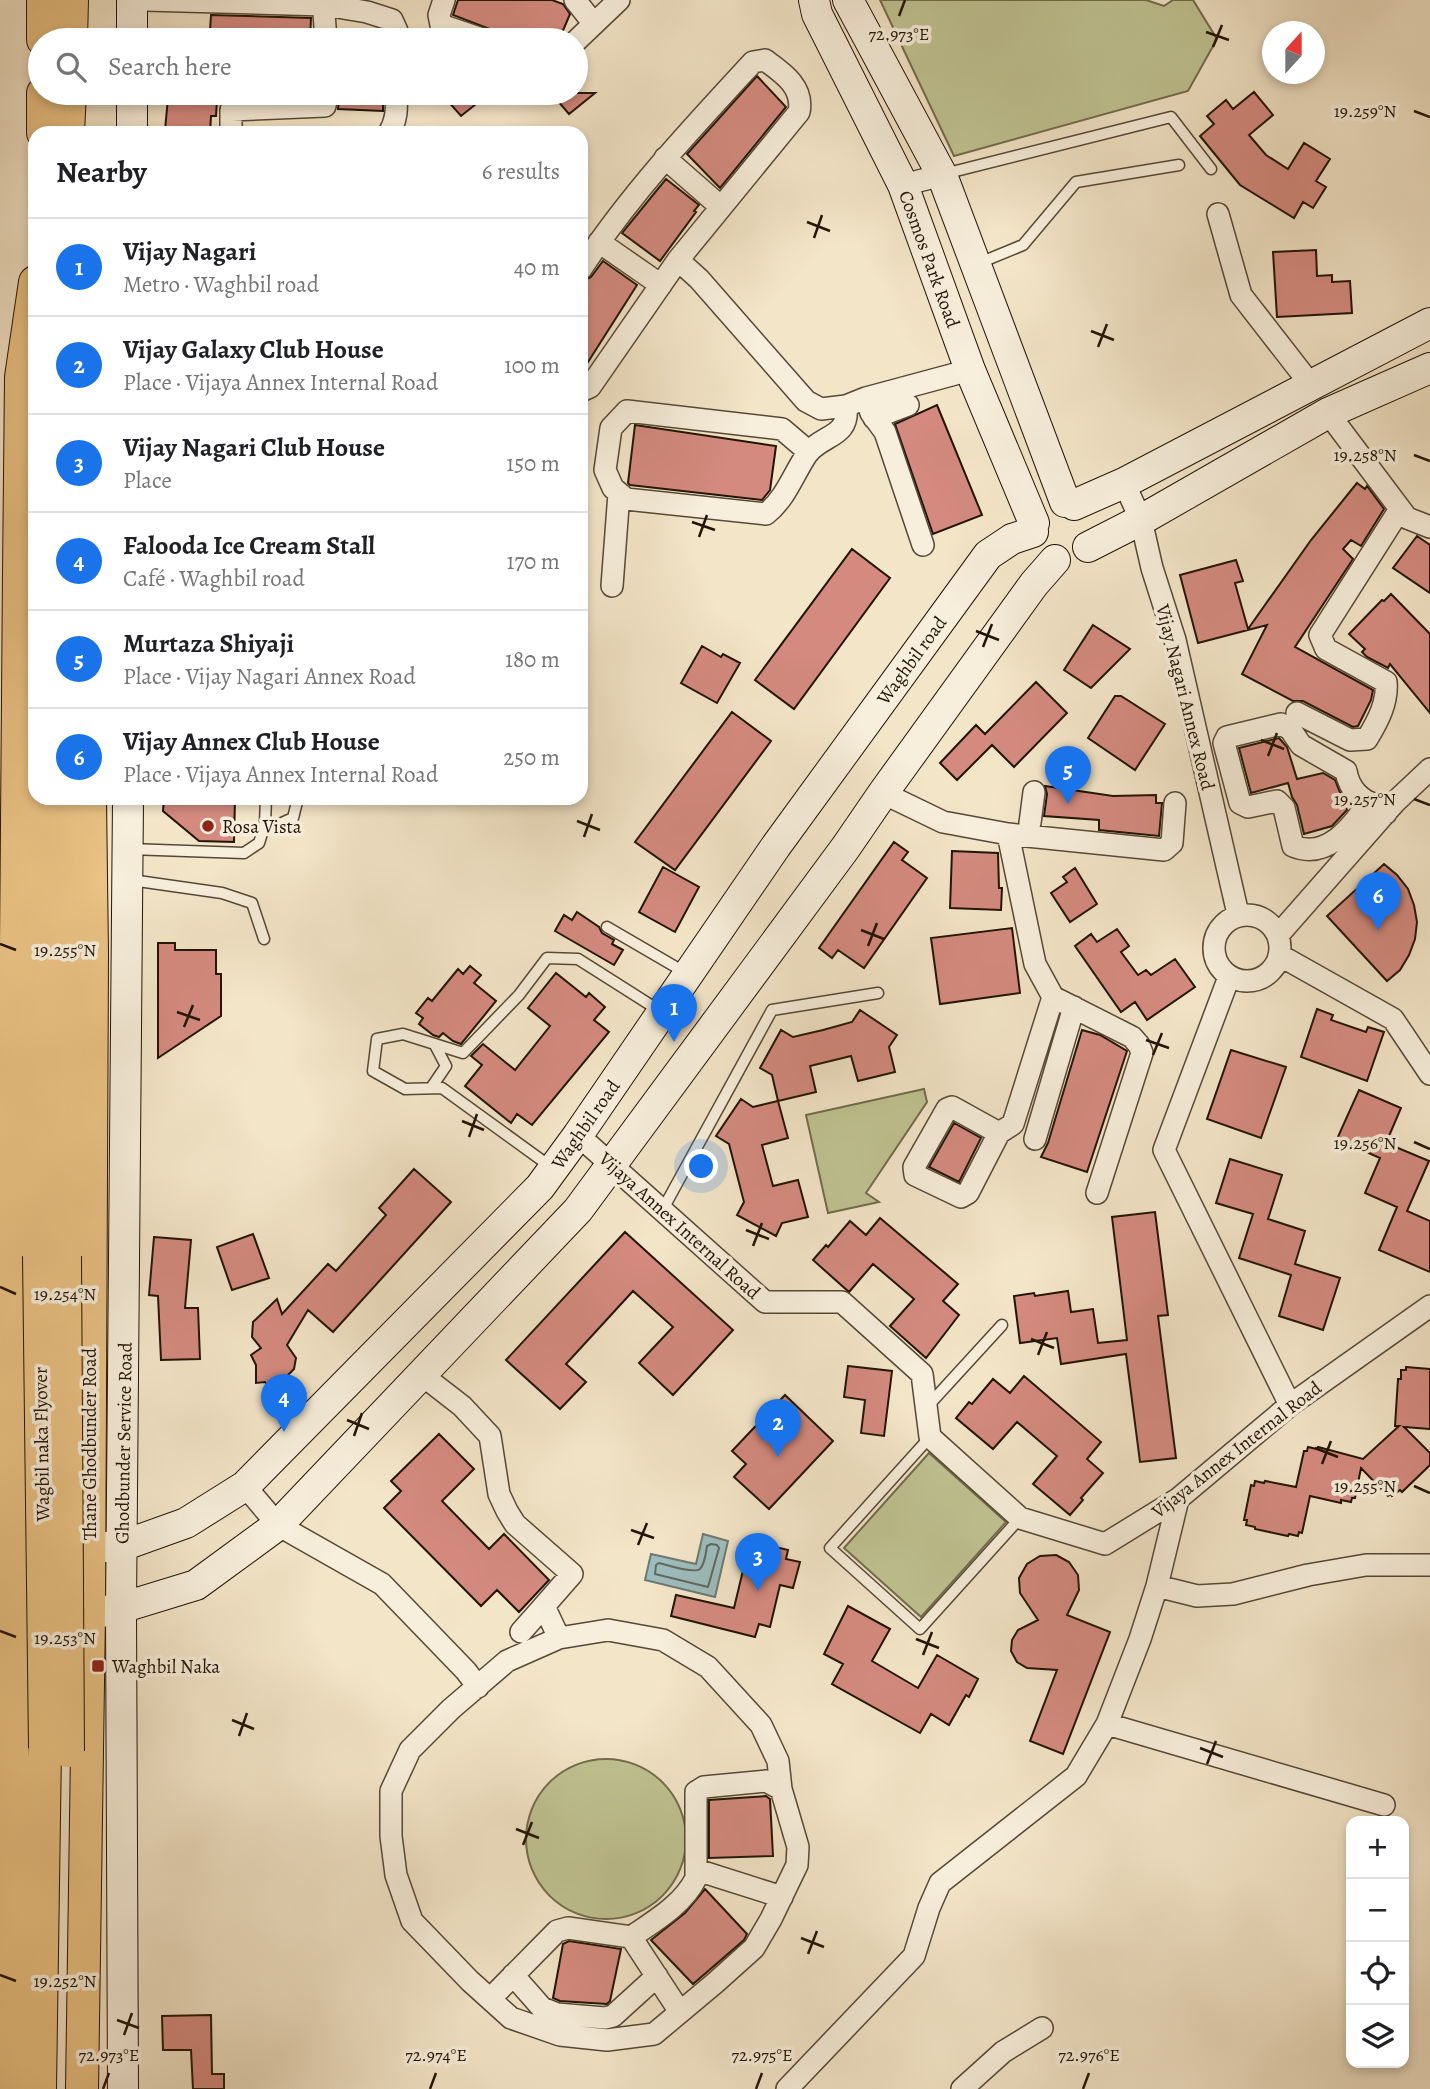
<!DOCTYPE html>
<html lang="en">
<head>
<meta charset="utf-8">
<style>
	:root { --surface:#fff; --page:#f2f2f2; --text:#202124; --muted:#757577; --line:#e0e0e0; --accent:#1a73e8 }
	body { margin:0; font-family:Alegreya,serif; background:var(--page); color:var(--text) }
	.controls { position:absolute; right:21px; bottom:21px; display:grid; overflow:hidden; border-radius:14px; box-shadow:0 4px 10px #0003 }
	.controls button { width:63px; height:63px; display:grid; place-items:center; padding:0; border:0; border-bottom:2px solid var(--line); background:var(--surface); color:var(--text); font:35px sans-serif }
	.compass { position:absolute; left:1262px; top:21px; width:63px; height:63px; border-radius:50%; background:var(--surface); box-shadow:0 4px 10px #0003; rotate:21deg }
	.you { position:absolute; left:702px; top:1167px; width:24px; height:24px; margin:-18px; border:5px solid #fff; border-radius:50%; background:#1a73e8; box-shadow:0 0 0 10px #1a73e833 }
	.badge { display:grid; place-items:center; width:46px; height:46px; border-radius:50%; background:var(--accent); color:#fff; font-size:23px; font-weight:700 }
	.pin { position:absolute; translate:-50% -58px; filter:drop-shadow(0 2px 4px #0008) }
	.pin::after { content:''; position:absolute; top:37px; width:24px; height:21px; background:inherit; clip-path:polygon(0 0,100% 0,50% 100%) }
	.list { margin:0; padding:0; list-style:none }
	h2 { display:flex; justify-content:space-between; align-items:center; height:91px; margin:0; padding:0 28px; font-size:30px }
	h2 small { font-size:23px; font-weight:400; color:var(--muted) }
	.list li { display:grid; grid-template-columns:46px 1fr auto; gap:21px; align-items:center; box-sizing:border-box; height:98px; padding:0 28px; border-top:2px solid var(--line) }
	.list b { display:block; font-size:26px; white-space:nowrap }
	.list p { margin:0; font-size:23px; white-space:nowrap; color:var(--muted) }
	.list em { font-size:23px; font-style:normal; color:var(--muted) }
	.icon { flex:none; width:38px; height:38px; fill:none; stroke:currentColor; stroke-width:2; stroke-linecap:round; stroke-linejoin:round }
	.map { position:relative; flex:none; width:1430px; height:2089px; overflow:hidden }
	.search { position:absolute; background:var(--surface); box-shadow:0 4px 10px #0003; left:28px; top:28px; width:560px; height:77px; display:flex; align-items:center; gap:18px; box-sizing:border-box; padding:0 24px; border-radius:38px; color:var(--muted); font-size:26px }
	.panel { position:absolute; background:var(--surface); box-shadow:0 4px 10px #0003; left:28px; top:126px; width:560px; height:679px; border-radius:21px }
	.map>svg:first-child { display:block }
	.green { fill:#c0c392; stroke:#716c4c; stroke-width:2 }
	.water { fill:#9dbdbd; stroke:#6c7973; stroke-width:2 }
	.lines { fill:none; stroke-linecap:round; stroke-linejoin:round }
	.shore { stroke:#606861; stroke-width:2 }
	.building { fill:#d48a7f; stroke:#221405; stroke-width:2 }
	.lane-casing { stroke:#564836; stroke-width:13 }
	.street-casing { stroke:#564836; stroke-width:24 }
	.secondary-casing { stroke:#221405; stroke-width:32 }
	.primary-casing { stroke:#221405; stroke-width:34 }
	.lane { stroke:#f7eedb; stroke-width:10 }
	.street { stroke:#f7eedb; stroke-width:21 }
	.secondary { stroke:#f7eedb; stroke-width:30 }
	.primary { stroke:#eac284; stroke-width:32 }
	.primary-bridge-casing { stroke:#221405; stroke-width:34; stroke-linecap:butt }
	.primary-bridge { stroke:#eac284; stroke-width:32 }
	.ticks { fill:none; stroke:#221405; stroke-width:2.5 }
	.poi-dot { fill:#8f2418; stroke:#f7eedb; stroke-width:2.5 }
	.labels { text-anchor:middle; stroke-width:7; stroke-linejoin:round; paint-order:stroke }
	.street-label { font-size:19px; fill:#221405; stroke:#f7eedb }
	.poi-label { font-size:19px; fill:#221405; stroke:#f7eedb; text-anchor:start }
	.ticks-label { font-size:18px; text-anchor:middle; fill:#221405; stroke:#f7eedb; stroke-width:7; stroke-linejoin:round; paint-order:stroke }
</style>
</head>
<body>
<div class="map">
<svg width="1430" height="2089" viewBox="0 0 1430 2089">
	<rect width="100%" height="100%" fill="#f3e5c8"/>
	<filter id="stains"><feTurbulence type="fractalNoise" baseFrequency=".00286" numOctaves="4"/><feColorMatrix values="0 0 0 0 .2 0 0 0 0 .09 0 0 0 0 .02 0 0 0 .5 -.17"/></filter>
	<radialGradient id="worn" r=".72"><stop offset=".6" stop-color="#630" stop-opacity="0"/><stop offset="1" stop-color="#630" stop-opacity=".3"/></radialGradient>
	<path class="green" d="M880 0H1146L1164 6 1173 0H1193L1217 39 1188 91 954 156Z
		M924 1089 927 1102 866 1193 879 1202 828 1213 806 1115Z
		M929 1453 1006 1522 921 1617 844 1548Z
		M526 1839a80 80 0 1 1 160 0a80 80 0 1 1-160 0Z"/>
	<path class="water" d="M703 1534 728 1541 715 1597 645 1580 651 1554 696 1564Z"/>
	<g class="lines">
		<path class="shore" d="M711 1544 717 1545 719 1548 708 1587 655 1574 656 1565 659 1563C667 1565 694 1574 700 1569 705 1564 706 1552 707 1546Z"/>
	</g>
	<path class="building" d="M458 0H552L563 4 570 14 559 40H518L453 15Z
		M211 15 311 18 310 40H218L219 32 210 31Z
		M757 76 786 107 720 188 687 154Z
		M1254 92 1273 115 1249 135 1266 155 1288 169 1304 143 1330 159 1316 181 1326 187 1313 208 1303 202 1294 218 1240 185 1200 136 1214 124 1207 116 1226 100 1233 109Z
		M171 93H213L212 99 217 100 216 116H211L210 133H170V131L165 130 168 98 170 99Z
		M340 93H383V111L338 109Z
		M454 93H490L461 116 446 99Z
		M551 93H595L569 114Z
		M666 179 699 205 694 211 696 212 660 261 622 233Z
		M1316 250 1317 276 1332 275V282L1350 281 1352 313 1277 317 1273 252Z
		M603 261 637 285 581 373V282L591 277Z
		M937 405 982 515 933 534 895 424Z
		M635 425 776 446 770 490 762 500 630 485 628 483Z
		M1357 483 1365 489 1367 486 1384 509 1361 546 1351 540 1343 549 1353 559 1295 647 1373 690 1371 700 1358 726 1353 727 1303 701H1293L1242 674 1267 625 1198 643 1180 575 1236 560 1243 581 1235 583 1248 629 1311 540Z
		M1417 536 1430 545V593L1393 568Z
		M852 549 890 578 794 709 755 680Z
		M1391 594 1430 634V713L1390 664 1388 668 1367 657 1362 652 1365 649 1349 634 1382 600 1384 601Z
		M1093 625 1130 649 1091 688 1064 670Z
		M702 646 721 657 723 654 740 663 717 703 681 683Z
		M1036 682 1067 713 1014 767 992 745 957 780 940 763 976 725 985 734Z
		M1115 696H1121L1165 724 1135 770 1088 738Z
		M732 712 771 741 675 870 635 842Z
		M1279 738 1287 747 1297 779 1323 773 1335 780 1347 810 1332 826 1304 834 1297 805 1292 797 1288 783 1251 793 1239 748Z
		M1045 786 1113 796 1156 795V803H1162L1159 836 1099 830V820L1044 816 1047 794Z
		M164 798H235L234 842 199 841 163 811Z
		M894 842 908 852 902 860 927 878 864 968 838 950 832 958 819 948Z
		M952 851 998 853 999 888H1002L1001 910 950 908Z
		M1384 864 1397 875 1408 889 1414 905 1417 922 1415 939 1409 955 1400 970 1387 981 1327 916Z
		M663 867 699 887 675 932 639 912Z
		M1075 868 1097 904 1070 922 1051 893 1067 882 1063 877Z
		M577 912 599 927 602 933 614 940 612 944 623 950 614 965 555 931 564 915 572 920Z
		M1012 928 1020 993 940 1004 931 938Z
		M1117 929 1129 946 1121 952 1138 975 1146 970 1151 975 1175 959 1195 987 1147 1020 1135 1002 1121 1012 1075 946 1091 934 1097 942Z
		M158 943H175V950H216V974H221V1016L158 1058Z
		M470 966 481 975 474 983 496 1001 461 1044 453 1041 443 1033 439 1037 433 1035 419 1024 423 1018 416 1013 428 998 432 1001 458 969 463 974Z
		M556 973 586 997 589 993 605 1007 594 1020 609 1032 532 1125 517 1114 511 1123 465 1086 482 1065 471 1056 483 1044 515 1070 550 1026 528 1008Z
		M1317 1009 1333 1015 1331 1020 1366 1032 1368 1027 1384 1032 1367 1081 1301 1057Z
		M860 1010 897 1035 889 1047 895 1072 858 1081 851 1056 810 1066 816 1092 778 1101 772 1075 760 1068 781 1030 793 1037 823 1030 852 1022Z
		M1082 1030 1100 1035 1127 1051 1087 1172 1041 1157 1048 1143Z
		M1231 1050 1286 1067 1261 1138 1207 1119Z
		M1359 1090 1401 1108 1386 1143 1429 1161 1407 1211 1430 1221V1272L1379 1250 1397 1207 1365 1193 1380 1158 1337 1139Z
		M741 1099 753 1107 778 1101 788 1138 762 1145 773 1186 798 1180 808 1217 782 1223 776 1236 737 1215 744 1202 729 1144 716 1136Z
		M954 1123 981 1138 959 1182 929 1167Z
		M1230 1159 1282 1175 1268 1219 1305 1231 1295 1264 1340 1278 1323 1330 1279 1316 1291 1275 1239 1258 1253 1214 1216 1203Z
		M414 1169 451 1202 333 1332 308 1310 287 1345 296 1358 294 1369 283 1380 282 1385 271 1390 265 1382 256 1383V1365L251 1355 261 1348 252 1337 253 1322 277 1299 282 1314 328 1264 336 1271 386 1215 379 1208Z
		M1155 1212 1168 1315 1158 1316 1176 1458 1140 1462 1126 1354 1061 1364 1057 1338 1020 1343 1014 1296 1034 1293 1035 1296 1068 1291 1071 1312 1093 1309 1098 1343 1127 1340 1112 1217Z
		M880 1218 958 1284 943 1301 959 1315 926 1358 890 1326 914 1299 893 1281 873 1264 849 1292 813 1260 826 1245 828 1247 850 1221 866 1235Z
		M625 1232 733 1330 673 1395 639 1363 673 1327 633 1291 566 1364 586 1382 560 1409 506 1360Z
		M253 1234 269 1278 232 1290 217 1247Z
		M154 1237 191 1240 185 1308H198L200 1359 161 1360 158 1296 149 1295Z
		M848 1366 892 1371 884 1436 861 1433 865 1400 844 1397Z
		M1406 1367 1430 1369V1429L1404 1427 1430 1453V1465L1402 1492 1400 1490 1392 1496 1391 1494 1388 1496 1361 1468 1355 1498H1352L1351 1502 1341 1500V1503L1310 1496 1302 1533 1299 1532 1298 1536 1289 1534 1288 1536 1255 1529V1527L1246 1525 1247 1520H1244L1251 1485 1254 1486 1255 1481 1264 1483 1265 1481 1296 1487 1304 1451H1307L1308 1447 1317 1449 1318 1447 1363 1459 1399 1426H1395L1398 1379H1401V1370H1406Z
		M1024 1376 1101 1442 1087 1459 1103 1473 1081 1498 1083 1500 1070 1515 1033 1484 1057 1456 1017 1422 993 1449 956 1418 969 1402 972 1404 993 1379 1010 1393Z
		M785 1395 833 1441 769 1509 734 1477 746 1464 732 1451Z
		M439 1434 474 1469 442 1501 489 1549 504 1534 549 1580 519 1612 497 1590 481 1606 384 1508 401 1491 391 1481Z
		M750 1541 788 1550 786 1559 800 1562 793 1588 780 1585 770 1627 759 1624 755 1637 671 1616 676 1595 734 1608Z
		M1056 1555 1069 1562 1078 1575 1079 1590 1067 1615 1110 1632 1063 1754 1030 1741 1057 1670 1027 1668 1017 1662 1011 1651 1012 1640 1018 1630 1038 1620 1020 1593 1019 1578 1027 1564 1040 1556Z
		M848 1606 890 1629 872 1661 918 1688 937 1655 978 1679 969 1697 966 1695 949 1725 931 1714 920 1733 832 1684 843 1664 824 1654Z
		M766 1796 770 1799 773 1856 709 1858V1800Z
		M705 1889 747 1934 744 1940 693 1984 651 1940 685 1913Z
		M569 1941 621 1949 610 2001 607 2004 560 2001 553 1998 563 1944Z
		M211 2015 212 2074H224V2089H193L191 2050H163L162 2016Z"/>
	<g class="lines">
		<defs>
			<path id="lane" d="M944 174 1171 117 1211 169
				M977 264 1023 245 1076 182 1179 165
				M265 824 275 826 293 818 298 798
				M129 849 244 853 259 843 265 824 266 798
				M131 880 222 893 252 903 264 939
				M607 927 686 973
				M431 1088 446 1066 435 1045
				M551 1167 442 1088 405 1089 373 1071 377 1039 403 1034 463 1053 519 995 547 958 578 959 660 1011
				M663 1209 772 1010 878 993
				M926 1408 1002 1325
				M930 1437 830 1548 920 1629 1020 1518"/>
			<path id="street" d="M145 0 324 5
				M323 0 326 40
				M444 0 439 15 441 25 485 40
				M575 0 594 24
				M325 5 367 12 392 20 397 31V40
				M576 41 619 0
				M231 133V110L325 106 327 93
				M389 133C397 120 397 108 396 93
				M665 158 721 207
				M903 185 942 175
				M1218 214 1241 295 1311 385
				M599 242 661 285
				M678 260 699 279 806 401 821 409 846 406 866 398 970 370
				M581 269C630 194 692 128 753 62L765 60C783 73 804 87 799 112L678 260 590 387 581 391
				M866 398 871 413 885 432 923 545
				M1328 413 1407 518 1430 527
				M874 418 908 405
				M809 452 782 429 627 411 611 428 605 470 613 488 626 499 766 514C786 498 793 475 807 454 822 434 850 438 846 406
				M1124 483 1141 520 1152 568 1175 640 1238 914
				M612 586 619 493
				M1297 713 1350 740 1367 739C1378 721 1388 702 1386 682L1326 649 1320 635 1400 509
				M883 793 943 822 1008 834 1164 850 1172 843 1175 803
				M1369 802C1352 827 1327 860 1293 846L1284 808 1277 801 1248 807 1240 803 1224 743 1227 737 1281 724 1290 729 1301 745 1346 771C1350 795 1366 801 1386 813
				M1030 823 1034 792
				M1214 948a33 33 0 1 1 66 0a33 33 0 1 1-66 0Z
				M1279 934 1395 802 1430 769
				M1281 956 1393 1019 1430 1074
				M1229 977 1164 1150 1290 1405
				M1053 997 1132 1037 1139 1045 1142 1053 1097 1193
				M999 1133 952 1107 947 1109 914 1167 915 1175 961 1197 968 1193 999 1133 1013 1124 1053 997 1035 964 1008 834
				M578 1135 765 1302H842L922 1374 930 1437 1020 1518 1105 1544 1178 1499 1290 1405 1430 1306
				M1035 1139 1074 1007
				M422 1375 462 1406 490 1436 499 1494 507 1511 515 1524 572 1574 544 1606 559 1638
				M245 1486 278 1525 382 1584 466 1671 478 1687
				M1157 1586 1197 1596 1233 1594 1308 1575 1366 1565H1430
				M521 1632 544 1606
				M1107 1724 1384 1805
				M697 1870 782 1897
				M631 1937 680 2012
				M513 1975 542 2008 557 2014 605 2018 613 2016 657 1976
				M490 1999 557 1931 568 1928 631 1937C653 1922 684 1904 696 1878V1792L704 1787 766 1781 781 1789 798 1847 797 1865 771 1919 754 1948 715 1983 654 2034 607 2040 560 2035 511 2018 470 1981 412 1921 396 1875 391 1836V1791L410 1750 451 1709 507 1661 559 1638 608 1630 663 1640 708 1667 761 1725 778 1761 781 1789
				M787 2089 914 1956 929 1908 940 1883 1076 1776 1107 1724 1140 1639 1157 1586 1178 1499
				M962 2089 1003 2052 1042 2028"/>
			<path id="secondary" d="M132 0V40
				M814 0 817 14 903 185 970 370 1034 523
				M848 0 942 175 1065 502
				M132 93V133
				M1074 505 1124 483 1430 323
				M1088 547 1141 520 1328 413 1430 368
				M66 1553 88 1548 122 1546 186 1523 245 1486 540 1187 578 1135 776 846 988 555 1012 539 1033 532
				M65 1619 121 1608 196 1585 278 1525 578 1210 846 847 883 793 1034 584 1055 560
				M123 2089 121 1608 128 798"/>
			<path id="primary" d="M43 40V0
				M71 40 72 0
				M43 133V93
				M68 133 70 93
				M39 1256 40 798
				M65 1256V798
				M16 2089 11 1565 19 574 21 377 35 282
				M40 2089 45 1748
				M82 2089 89 1615 92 955 90 798"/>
		</defs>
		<use href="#lane" class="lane-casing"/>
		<use href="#street" class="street-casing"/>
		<use href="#secondary" class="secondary-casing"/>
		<use href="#primary" class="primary-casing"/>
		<use href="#lane" class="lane"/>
		<use href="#street" class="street"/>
		<use href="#secondary" class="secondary"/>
		<use href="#primary" class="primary"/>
		<defs>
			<path id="primary-bridge" d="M39 1256 45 1748
				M65 1256 68 1751"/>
		</defs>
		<use href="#primary-bridge" class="primary-bridge-casing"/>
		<use href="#primary-bridge" class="primary-bridge"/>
	</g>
	<path class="ticks" d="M899 16 905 0M1206 32 1229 40M1213 47 1222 25M1414 111 1430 117M807 222 830 231M814 238 822 215M1091 331 1114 340M1098 347 1107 324M1414 455 1430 461M692 522 715 530M699 537 707 515M976 631 999 640M983 647 992 624M1261 740 1284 749M1268 756 1277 733M1414 799 1430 805M577 821 600 830M584 837 592 814M861 930 884 939M0 944 16 950M868 946 877 923M177 1012 200 1020M184 1027 193 1005M1146 1040 1169 1048M1153 1055 1162 1033M462 1121 484 1130M469 1137 477 1114M1414 1142 1430 1149M746 1230 769 1239M753 1246 762 1223M0 1287 16 1294M1031 1339 1054 1348M1038 1355 1047 1332M347 1420 369 1429M354 1436 362 1413M1315 1448 1338 1457M1322 1464 1331 1441M1414 1486 1430 1493M631 1530 654 1538M638 1545 647 1523M0 1631 16 1637M916 1639 939 1648M923 1655 932 1632M232 1720 254 1729M239 1736 247 1713M1200 1748 1223 1757M1207 1764 1216 1741M516 1829 539 1838M523 1845 532 1822M801 1938 824 1947M808 1954 817 1931M0 1975 16 1981M117 2020 139 2028M124 2035 132 2013M103 2089 109 2073M430 2089 436 2073M756 2089 762 2073M1083 2089 1089 2073"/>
	<g class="poi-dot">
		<circle cx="208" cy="826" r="7"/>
		<rect x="91" y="1659" width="14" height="14" rx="3.5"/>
	</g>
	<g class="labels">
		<g class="street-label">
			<text transform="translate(930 259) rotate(70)" y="7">Cosmos Park Road</text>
			<text transform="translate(911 660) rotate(-54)" y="7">Waghbil road</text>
			<text transform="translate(1186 697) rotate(76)" y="7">Vijay Nagari Annex Road</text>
			<text transform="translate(585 1124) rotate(-55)" y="7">Waghbil road</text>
			<text transform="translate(680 1225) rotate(42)" y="7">Vijaya Annex Internal Road</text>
			<text transform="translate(123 1443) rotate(-89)" y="7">Ghodbunder Service Road</text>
			<text transform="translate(41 1444) rotate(-91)" y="7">Wagbil naka Flyover</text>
			<text transform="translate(89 1444) rotate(-90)" y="7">Thane Ghodbunder Road</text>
			<text transform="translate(1236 1449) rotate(-38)" y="7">Vijaya Annex Internal Road</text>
		</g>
		<g class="poi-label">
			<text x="222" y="833">Rosa Vista</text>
			<text x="112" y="1673">Waghbil Naka</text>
		</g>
	</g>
	<g class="ticks-label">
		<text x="899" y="40">72.973°E</text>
		<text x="1365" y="117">19.259°N</text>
		<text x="1365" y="461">19.258°N</text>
		<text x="1365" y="805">19.257°N</text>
		<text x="65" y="956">19.255°N</text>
		<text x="1365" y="1149">19.256°N</text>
		<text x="65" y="1300">19.254°N</text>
		<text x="1365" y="1492">19.255°N</text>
		<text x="65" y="1644">19.253°N</text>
		<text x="65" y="1987">19.252°N</text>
		<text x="109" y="2061">72.973°E</text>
		<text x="436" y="2061">72.974°E</text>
		<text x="762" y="2061">72.975°E</text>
		<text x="1089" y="2061">72.976°E</text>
	</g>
	<rect width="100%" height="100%" filter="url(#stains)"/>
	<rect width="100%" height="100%" fill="url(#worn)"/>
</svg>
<div class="controls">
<button>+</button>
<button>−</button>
<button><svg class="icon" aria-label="locate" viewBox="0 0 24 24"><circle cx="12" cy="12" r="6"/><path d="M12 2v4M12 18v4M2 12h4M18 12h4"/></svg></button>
<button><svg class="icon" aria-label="layers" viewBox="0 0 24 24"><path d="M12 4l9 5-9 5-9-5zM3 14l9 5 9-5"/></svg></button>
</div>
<svg class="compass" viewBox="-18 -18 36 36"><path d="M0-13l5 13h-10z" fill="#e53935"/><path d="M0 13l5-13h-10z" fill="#757577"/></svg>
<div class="you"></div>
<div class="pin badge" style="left:674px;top:1042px">1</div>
<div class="pin badge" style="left:778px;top:1457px">2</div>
<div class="pin badge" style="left:758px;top:1591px">3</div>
<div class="pin badge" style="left:284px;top:1432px">4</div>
<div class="pin badge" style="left:1068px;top:804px">5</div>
<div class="pin badge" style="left:1378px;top:930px">6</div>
<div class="search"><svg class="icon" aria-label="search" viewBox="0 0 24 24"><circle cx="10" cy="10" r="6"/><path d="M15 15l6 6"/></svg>Search here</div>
<section class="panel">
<h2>Nearby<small>6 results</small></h2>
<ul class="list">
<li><span class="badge">1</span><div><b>Vijay Nagari</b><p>Metro · Waghbil road</p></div><em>40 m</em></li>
<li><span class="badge">2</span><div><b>Vijay Galaxy Club House</b><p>Place · Vijaya Annex Internal Road</p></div><em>100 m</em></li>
<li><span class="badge">3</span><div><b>Vijay Nagari Club House</b><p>Place</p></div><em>150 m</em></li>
<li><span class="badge">4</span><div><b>Falooda Ice Cream Stall</b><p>Café · Waghbil road</p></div><em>170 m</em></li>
<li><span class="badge">5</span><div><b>Murtaza Shiyaji</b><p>Place · Vijay Nagari Annex Road</p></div><em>180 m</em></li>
<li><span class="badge">6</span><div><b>Vijay Annex Club House</b><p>Place · Vijaya Annex Internal Road</p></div><em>250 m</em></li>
</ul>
</section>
</div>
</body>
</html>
